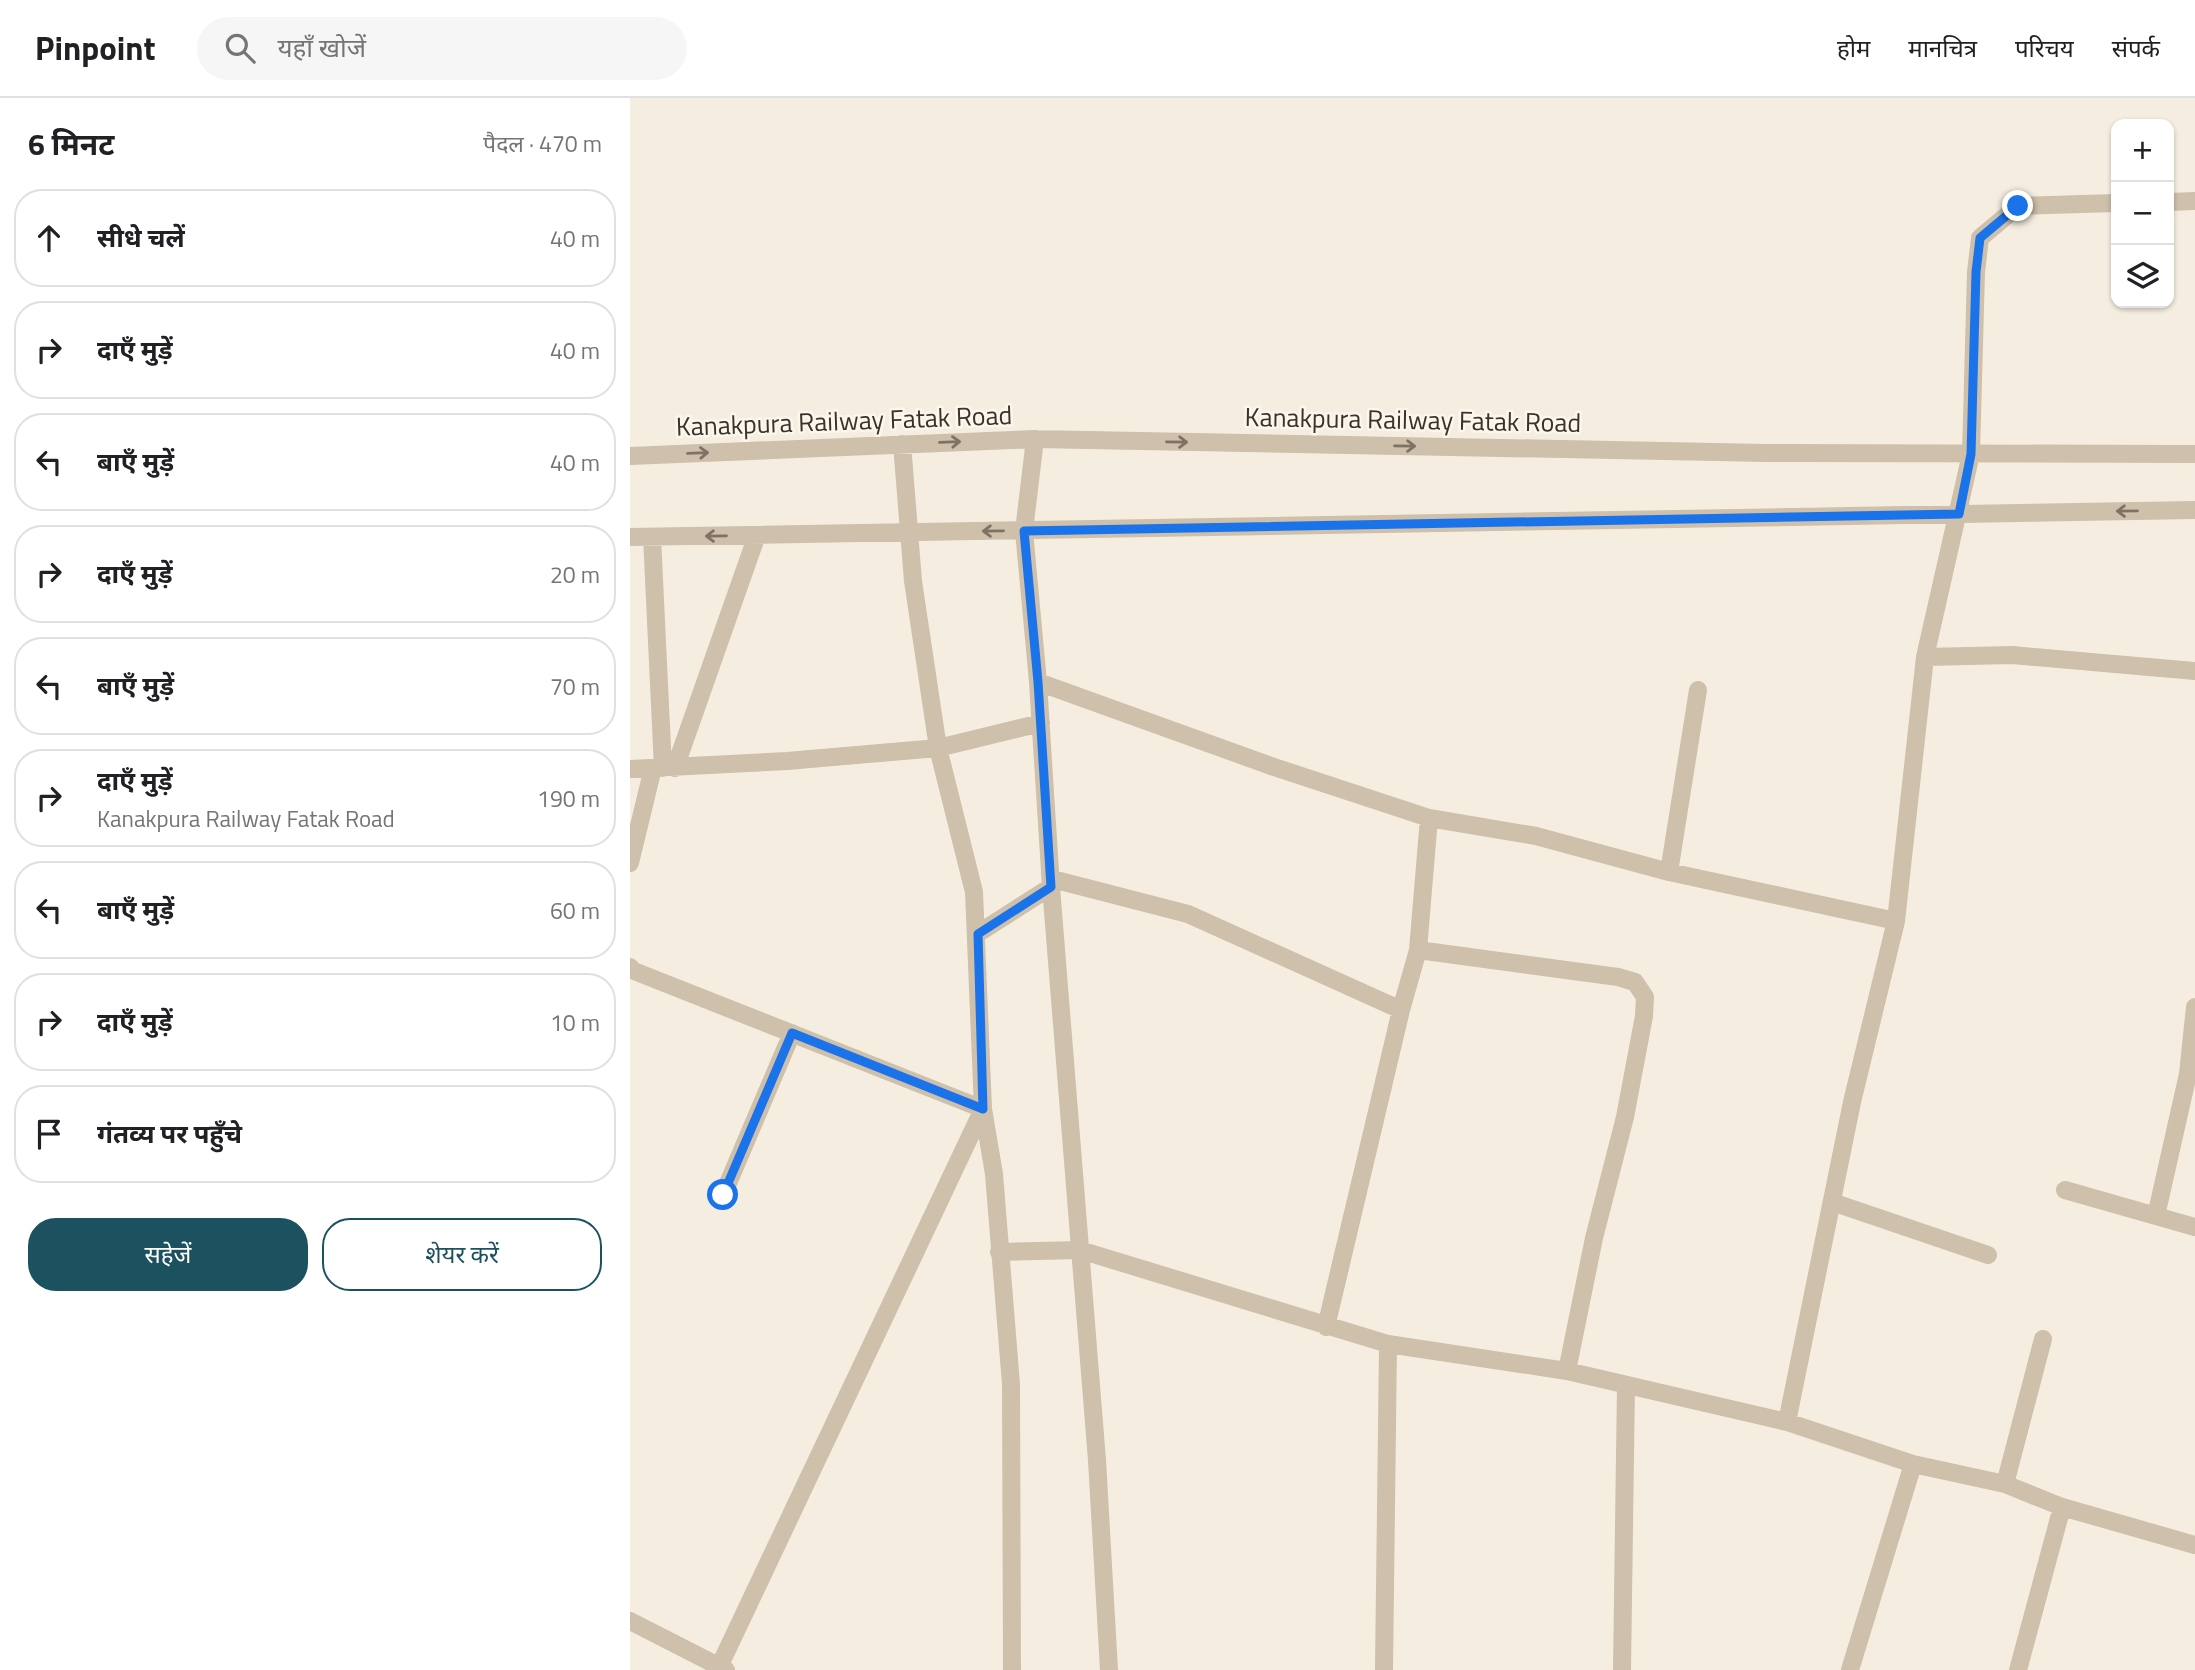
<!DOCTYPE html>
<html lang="hi">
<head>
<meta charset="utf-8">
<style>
	:root { --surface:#fff; --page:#f6f6f6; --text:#202124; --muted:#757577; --line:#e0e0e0; --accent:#1c5260 }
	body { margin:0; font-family:"Titillium Web","Noto Sans Devanagari",sans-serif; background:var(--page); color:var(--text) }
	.controls { position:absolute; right:21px; top:21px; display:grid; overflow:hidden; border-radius:14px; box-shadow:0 2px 5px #0004 }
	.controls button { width:63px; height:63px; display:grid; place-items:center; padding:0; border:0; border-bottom:2px solid var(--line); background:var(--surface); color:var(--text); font:35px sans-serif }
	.stop { position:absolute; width:21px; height:21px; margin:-16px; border:5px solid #1a73e8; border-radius:50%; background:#fff }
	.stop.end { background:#1a73e8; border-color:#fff; box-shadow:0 2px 7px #0008 }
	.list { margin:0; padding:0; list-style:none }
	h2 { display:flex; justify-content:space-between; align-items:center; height:91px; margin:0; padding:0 28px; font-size:30px }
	h2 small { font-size:23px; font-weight:400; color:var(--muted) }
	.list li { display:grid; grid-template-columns:46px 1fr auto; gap:21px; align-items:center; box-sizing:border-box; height:98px; margin:0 14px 14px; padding:0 14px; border:2px solid var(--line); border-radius:28px }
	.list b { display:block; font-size:26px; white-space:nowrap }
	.list p { margin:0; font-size:23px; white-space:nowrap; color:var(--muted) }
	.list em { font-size:23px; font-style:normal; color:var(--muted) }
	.actions { display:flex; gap:14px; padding:21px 28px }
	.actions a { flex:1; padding:16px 0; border:2px solid var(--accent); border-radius:28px; text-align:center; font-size:24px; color:var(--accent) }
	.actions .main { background:var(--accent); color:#fff }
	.icon { flex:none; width:38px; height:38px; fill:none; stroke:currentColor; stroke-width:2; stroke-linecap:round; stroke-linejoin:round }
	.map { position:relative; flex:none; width:1565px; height:1572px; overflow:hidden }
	header { display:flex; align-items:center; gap:42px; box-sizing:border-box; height:98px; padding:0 35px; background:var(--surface); border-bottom:2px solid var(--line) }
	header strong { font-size:33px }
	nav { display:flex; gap:38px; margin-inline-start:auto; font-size:24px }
	.search { width:490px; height:63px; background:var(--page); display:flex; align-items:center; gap:18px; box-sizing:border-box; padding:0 24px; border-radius:38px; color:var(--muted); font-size:26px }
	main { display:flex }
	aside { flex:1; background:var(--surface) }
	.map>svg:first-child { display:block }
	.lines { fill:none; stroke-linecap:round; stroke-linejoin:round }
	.minor { stroke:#cec0aa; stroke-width:18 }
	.oneway { stroke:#7d7264 }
	.route { stroke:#1a73e8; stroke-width:9 }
	.labels { text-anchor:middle; stroke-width:5; stroke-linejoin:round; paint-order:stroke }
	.street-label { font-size:26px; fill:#3b322a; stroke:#fbf7ed }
</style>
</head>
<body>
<header>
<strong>Pinpoint</strong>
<div class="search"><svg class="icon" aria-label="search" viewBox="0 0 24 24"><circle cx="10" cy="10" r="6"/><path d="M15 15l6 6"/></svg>यहाँ खोजें</div>
<nav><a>होम</a><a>मानचित्र</a><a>परिचय</a><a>संपर्क</a></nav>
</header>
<main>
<aside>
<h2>6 मिनट<small>पैदल · 470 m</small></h2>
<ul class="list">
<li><svg class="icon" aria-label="ahead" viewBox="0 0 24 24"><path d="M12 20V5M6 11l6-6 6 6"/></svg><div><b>सीधे चलें</b></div><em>40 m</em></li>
<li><svg class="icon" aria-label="right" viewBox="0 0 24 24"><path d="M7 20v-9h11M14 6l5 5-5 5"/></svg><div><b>दाएँ मुड़ें</b></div><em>40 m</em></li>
<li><svg class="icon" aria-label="left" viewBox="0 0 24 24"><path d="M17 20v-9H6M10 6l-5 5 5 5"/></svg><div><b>बाएँ मुड़ें</b></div><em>40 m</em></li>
<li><svg class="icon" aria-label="right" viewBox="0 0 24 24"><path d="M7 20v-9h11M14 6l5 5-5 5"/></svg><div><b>दाएँ मुड़ें</b></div><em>20 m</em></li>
<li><svg class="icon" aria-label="left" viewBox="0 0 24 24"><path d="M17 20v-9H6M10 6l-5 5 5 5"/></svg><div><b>बाएँ मुड़ें</b></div><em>70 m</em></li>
<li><svg class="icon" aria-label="right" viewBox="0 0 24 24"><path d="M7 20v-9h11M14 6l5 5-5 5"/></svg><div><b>दाएँ मुड़ें</b><p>Kanakpura Railway Fatak Road</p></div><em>190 m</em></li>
<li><svg class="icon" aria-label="left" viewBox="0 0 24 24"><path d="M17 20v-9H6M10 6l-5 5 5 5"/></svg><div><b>बाएँ मुड़ें</b></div><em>60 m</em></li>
<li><svg class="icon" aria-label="right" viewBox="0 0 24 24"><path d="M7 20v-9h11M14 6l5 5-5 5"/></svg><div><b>दाएँ मुड़ें</b></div><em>10 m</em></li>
<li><svg class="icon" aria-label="arrive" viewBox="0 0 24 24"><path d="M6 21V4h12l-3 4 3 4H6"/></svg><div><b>गंतव्य पर पहुँचे</b></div></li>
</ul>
<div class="actions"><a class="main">सहेजें</a><a>शेयर करें</a></div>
</aside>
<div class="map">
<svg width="1565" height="1572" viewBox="0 0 1565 1572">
	<rect width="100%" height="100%" fill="#f5eee0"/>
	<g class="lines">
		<path class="minor" d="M1539 104 1565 103
			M1486 105 1388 108 1350 140 1346 174 1341 356 1295 559 1266 823 1222 1004 1157 1324 1283 1366 1375 1386 1432 1409 1565 1447
			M405 341 394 433 408 584 421 789 467 1362 479 1572
			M272 346 283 483 308 650 344 794 353 1011 364 1076 381 1286 382 1572
			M0 358 405 341 1136 355 1565 356
			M0 439 1565 412
			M22 439 33 670
			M1295 559 1382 557 1565 573
			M408 584 644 669 799 720 906 738 1039 774 1266 823
			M45 670 127 437
			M0 671 157 663 308 650 411 625
			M0 765 23 670
			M1039 774 1068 592
			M347 836 430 783 558 816 771 912
			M788 852 799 720
			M0 869 4 873 353 1011 89 1569
			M1435 1092 1565 1129
			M93 1097 162 935
			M1202 1104 1358 1157
			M1526 1118 1558 976 1565 909
			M369 1154 450 1152 758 1246 937 1273 1157 1324
			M696 1229 771 912 788 852 988 879 1005 884 1015 899 1014 918 995 1019 964 1140 937 1273
			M1375 1386 1413 1241
			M0 1523 96 1572
			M754 1572 758 1246
			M992 1572 996 1287
			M1220 1572 1283 1366
			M1388 1572 1432 1409"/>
	</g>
	<defs><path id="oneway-shaft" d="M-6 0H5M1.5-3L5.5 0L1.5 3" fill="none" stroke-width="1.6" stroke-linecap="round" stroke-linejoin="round" transform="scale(1.75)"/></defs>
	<g class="oneway">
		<use href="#oneway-shaft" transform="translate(320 344) rotate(-2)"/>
		<use href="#oneway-shaft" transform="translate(547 344) rotate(1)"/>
		<use href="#oneway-shaft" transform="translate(775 348) rotate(1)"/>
		<use href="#oneway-shaft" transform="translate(68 355) rotate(-2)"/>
		<use href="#oneway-shaft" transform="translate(1497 413) rotate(179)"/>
		<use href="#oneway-shaft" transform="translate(363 433) rotate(179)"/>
		<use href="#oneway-shaft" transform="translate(86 438) rotate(179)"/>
	</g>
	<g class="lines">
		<path class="route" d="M93 1097 162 935 353 1011 348 836 421 789 408 584 394 433 1329 416 1341 356 1346 174 1350 140 1388 108"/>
	</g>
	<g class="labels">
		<g class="street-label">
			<text transform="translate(783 322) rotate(1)" y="9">Kanakpura Railway Fatak Road</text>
			<text transform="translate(214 323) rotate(-2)" y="9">Kanakpura Railway Fatak Road</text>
		</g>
	</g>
</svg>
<div class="controls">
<button>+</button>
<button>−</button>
<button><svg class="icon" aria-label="layers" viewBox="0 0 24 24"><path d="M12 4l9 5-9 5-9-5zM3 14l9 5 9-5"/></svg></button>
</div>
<div class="stop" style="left:93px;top:1097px"></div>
<div class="stop end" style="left:1388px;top:108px"></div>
</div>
</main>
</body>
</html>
